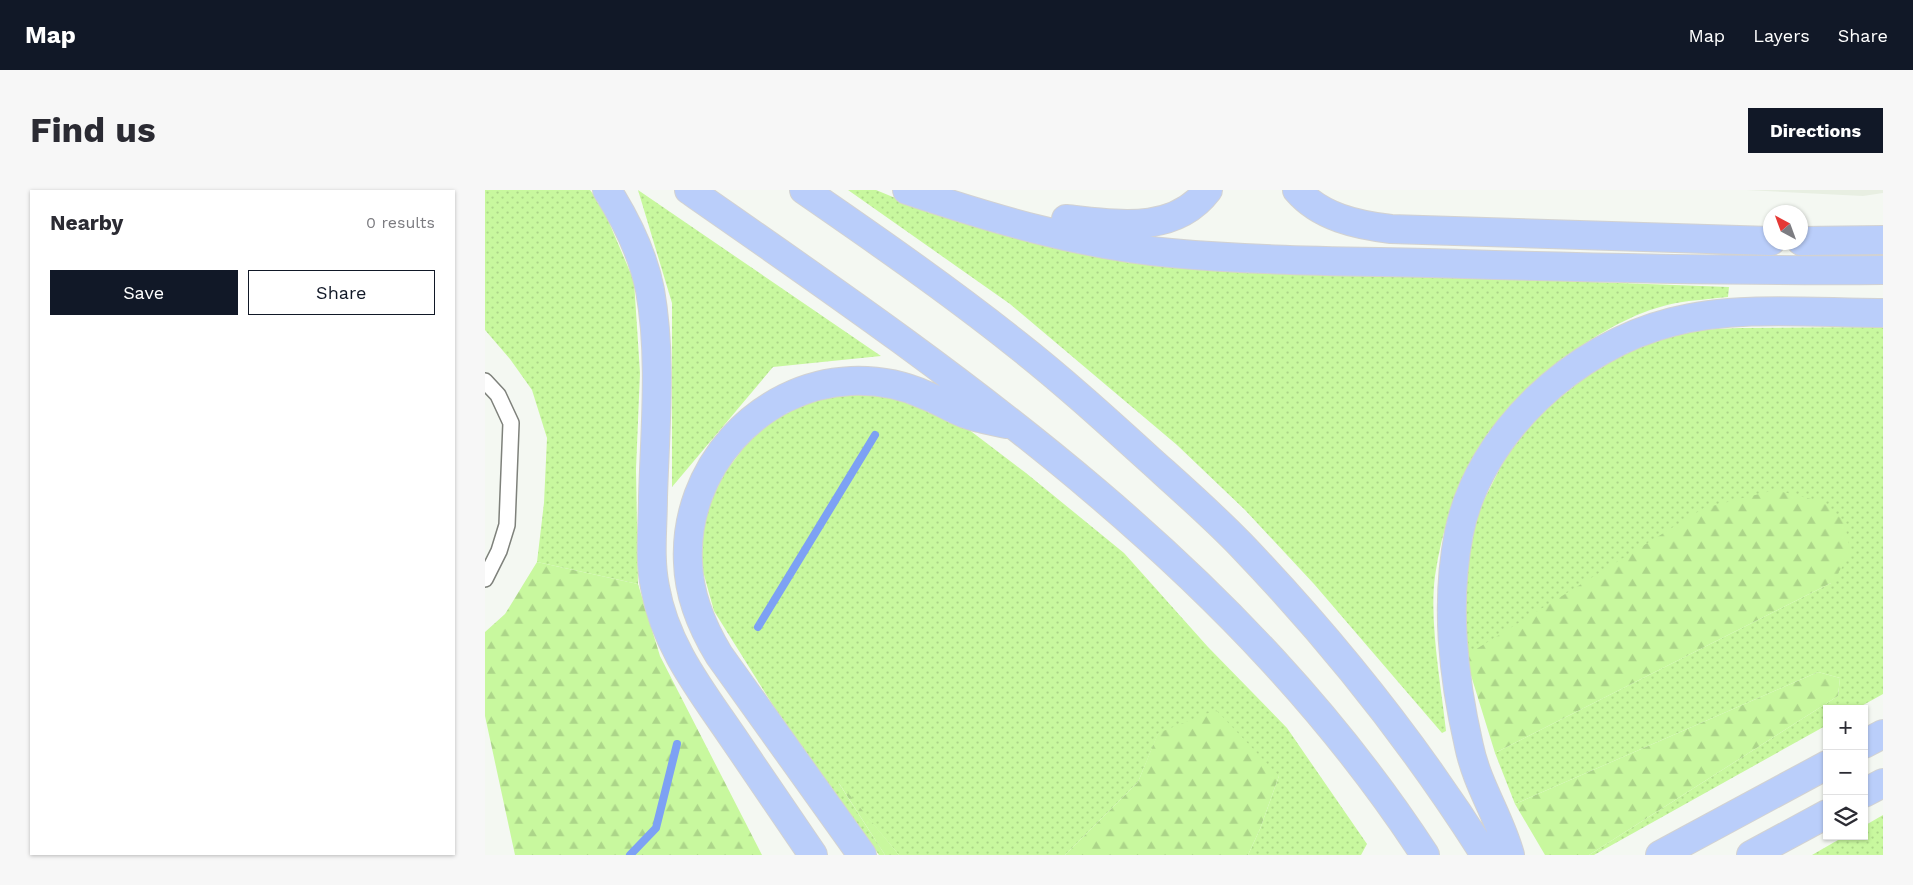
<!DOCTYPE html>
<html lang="en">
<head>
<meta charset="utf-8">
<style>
	:root { --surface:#fff; --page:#f7f7f7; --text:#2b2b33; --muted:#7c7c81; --line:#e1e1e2; --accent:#111827 }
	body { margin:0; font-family:"Work Sans",sans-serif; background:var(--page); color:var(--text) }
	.controls { position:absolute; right:15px; bottom:15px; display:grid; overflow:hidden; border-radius:0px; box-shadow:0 1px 4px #0004 }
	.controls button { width:45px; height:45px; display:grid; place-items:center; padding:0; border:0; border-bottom:1px solid var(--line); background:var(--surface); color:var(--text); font:25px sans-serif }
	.compass { position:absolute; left:1278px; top:15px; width:45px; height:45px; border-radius:50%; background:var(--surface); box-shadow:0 1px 4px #0004; rotate:319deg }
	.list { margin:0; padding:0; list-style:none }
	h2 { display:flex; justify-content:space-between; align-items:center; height:65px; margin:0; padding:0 20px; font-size:21px }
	h2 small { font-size:16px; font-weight:400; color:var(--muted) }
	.actions { display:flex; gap:10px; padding:15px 20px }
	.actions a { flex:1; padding:11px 0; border:1px solid var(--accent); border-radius:0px; text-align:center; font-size:18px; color:var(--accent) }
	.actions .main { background:var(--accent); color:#fff }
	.icon { flex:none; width:28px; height:28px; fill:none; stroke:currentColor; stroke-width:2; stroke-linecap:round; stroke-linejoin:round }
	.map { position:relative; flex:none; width:1398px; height:665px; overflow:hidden; border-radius:0px }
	header { display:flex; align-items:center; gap:30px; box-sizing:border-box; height:70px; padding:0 25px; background:var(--accent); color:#fff }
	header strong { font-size:24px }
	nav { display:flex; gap:28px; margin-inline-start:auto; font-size:18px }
	.intro { display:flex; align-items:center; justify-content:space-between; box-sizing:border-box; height:120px; padding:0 30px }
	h1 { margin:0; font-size:35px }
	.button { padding:12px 22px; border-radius:0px; background:var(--accent); color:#fff; font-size:18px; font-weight:700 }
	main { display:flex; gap:30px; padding:0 30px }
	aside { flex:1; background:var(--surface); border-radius:0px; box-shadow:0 1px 4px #0004 }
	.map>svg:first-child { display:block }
	.built { fill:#e8efe2 }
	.grass { fill:url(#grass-dots) }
	.forest { fill:url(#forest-firs) }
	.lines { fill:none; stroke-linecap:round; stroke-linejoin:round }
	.stream { stroke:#7da1f4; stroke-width:8 }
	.service-casing { stroke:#7e817b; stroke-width:18 }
	.trunk-casing { stroke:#d2d2d2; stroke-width:30 }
	.service { stroke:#fff; stroke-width:15 }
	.trunk { stroke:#bacefa; stroke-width:28 }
</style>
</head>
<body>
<header>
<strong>Map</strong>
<nav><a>Map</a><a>Layers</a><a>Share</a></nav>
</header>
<div class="intro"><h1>Find us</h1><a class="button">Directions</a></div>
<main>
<aside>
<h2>Nearby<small>0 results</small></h2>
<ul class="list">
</ul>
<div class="actions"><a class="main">Save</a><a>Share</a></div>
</aside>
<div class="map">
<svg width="1398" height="665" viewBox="0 0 1398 665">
	<defs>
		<pattern id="grass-dots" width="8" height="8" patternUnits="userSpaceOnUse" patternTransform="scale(1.25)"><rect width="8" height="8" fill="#c8f89e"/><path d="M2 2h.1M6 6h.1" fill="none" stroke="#acd589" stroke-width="1.8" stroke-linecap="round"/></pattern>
		<pattern id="forest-firs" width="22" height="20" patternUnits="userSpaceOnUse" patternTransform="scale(1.25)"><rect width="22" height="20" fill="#c8f89e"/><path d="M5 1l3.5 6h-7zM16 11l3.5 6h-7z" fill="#acd589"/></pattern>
	</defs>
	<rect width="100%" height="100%" fill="#f4f8f2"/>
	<path class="built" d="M1261 0H1398V3L1378 6Z"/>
	<path class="grass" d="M0 0H105L117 16 149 91 155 183 151 279 153 394 52 372 59 313 62 248 47 200 25 169 0 140Z
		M153 0 396 166 288 177 187 297V113Z
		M363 0H391L444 22 759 79 1244 97 1243 107C1226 109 1208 110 1191 113 1155 120 1121 139 1092 159 1011 215 964 288 950 386 944 432 956 494 961 541L957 543 829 394 760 320 692 255 525 114Z
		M1398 137V504L1371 519H1342V535L1109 665H1104L1353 506 1355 488 1333 482 1030 614 1010 563 1346 393 980 466 975 398 992 324 1021 266 1038 241 1064 213 1103 184 1132 167 1168 152 1210 140 1254 138Z
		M386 203 458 220 541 283 639 363 723 457 802 538 882 654 876 665H763L775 639 794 586 673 544 653 592 580 665H414L353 592 400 665H394L289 517 229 421 216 374 220 324 239 284 262 253 293 226 336 207Z
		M1398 625V665H1327L1360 646H1379V636Z"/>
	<path class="forest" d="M1290 300 1338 312 1359 331 1366 364 1346 393 1010 563 980 466 1219 318Z
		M52 372 153 394 175 466 277 665H30L0 526V442L20 424Z
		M1333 482 1355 488 1353 506 1104 665H1060L1030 614Z
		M731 520 794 586 775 639 763 665H580L653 592 673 543Z
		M350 587 414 665H400Z"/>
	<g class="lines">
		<path class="stream" d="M273 437 390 245
			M145 665 171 638 192 554"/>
		<defs>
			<path id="service" d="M0 191 13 205 26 233 22 335 14 361 0 389"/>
			<path id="trunk" d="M122 0C141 30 158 64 165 100 177 167 170 239 168 307 168 336 164 368 170 397 180 455 215 499 247 546 274 586 301 625 328 665
				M204 0C479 191 754 380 940 665
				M319 0C390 49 462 99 530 153 576 189 620 229 664 269 695 297 727 325 756 355 847 450 930 554 1000 665
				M422 0C508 29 596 55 686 63 783 72 881 71 978 74 1118 78 1258 81 1398 80
				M812 0C835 27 872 35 906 39L1286 51
				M581 29C631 34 689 45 723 0
				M1316 51 1398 50
				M1379 554 1398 544
				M1379 603 1398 593
				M377 665 234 465C217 437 204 406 203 373 198 279 273 195 366 191 391 190 418 195 440 205 454 210 467 219 481 224 494 229 508 231 522 234
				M1025 665C1015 628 992 595 984 556 968 486 960 414 974 343 994 242 1091 156 1187 132 1253 115 1330 123 1398 123
				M1175 665 1342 575
				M1266 665 1342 624"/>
		</defs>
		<use href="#service" class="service-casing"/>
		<use href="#trunk" class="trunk-casing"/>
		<use href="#service" class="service"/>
		<use href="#trunk" class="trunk"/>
	</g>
</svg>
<div class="controls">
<button>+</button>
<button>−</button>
<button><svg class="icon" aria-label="layers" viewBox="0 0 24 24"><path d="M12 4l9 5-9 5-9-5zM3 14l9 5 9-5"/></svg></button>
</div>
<svg class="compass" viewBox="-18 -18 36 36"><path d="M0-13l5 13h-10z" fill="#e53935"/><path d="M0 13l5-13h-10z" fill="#7c7c81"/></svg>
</div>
</main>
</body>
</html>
